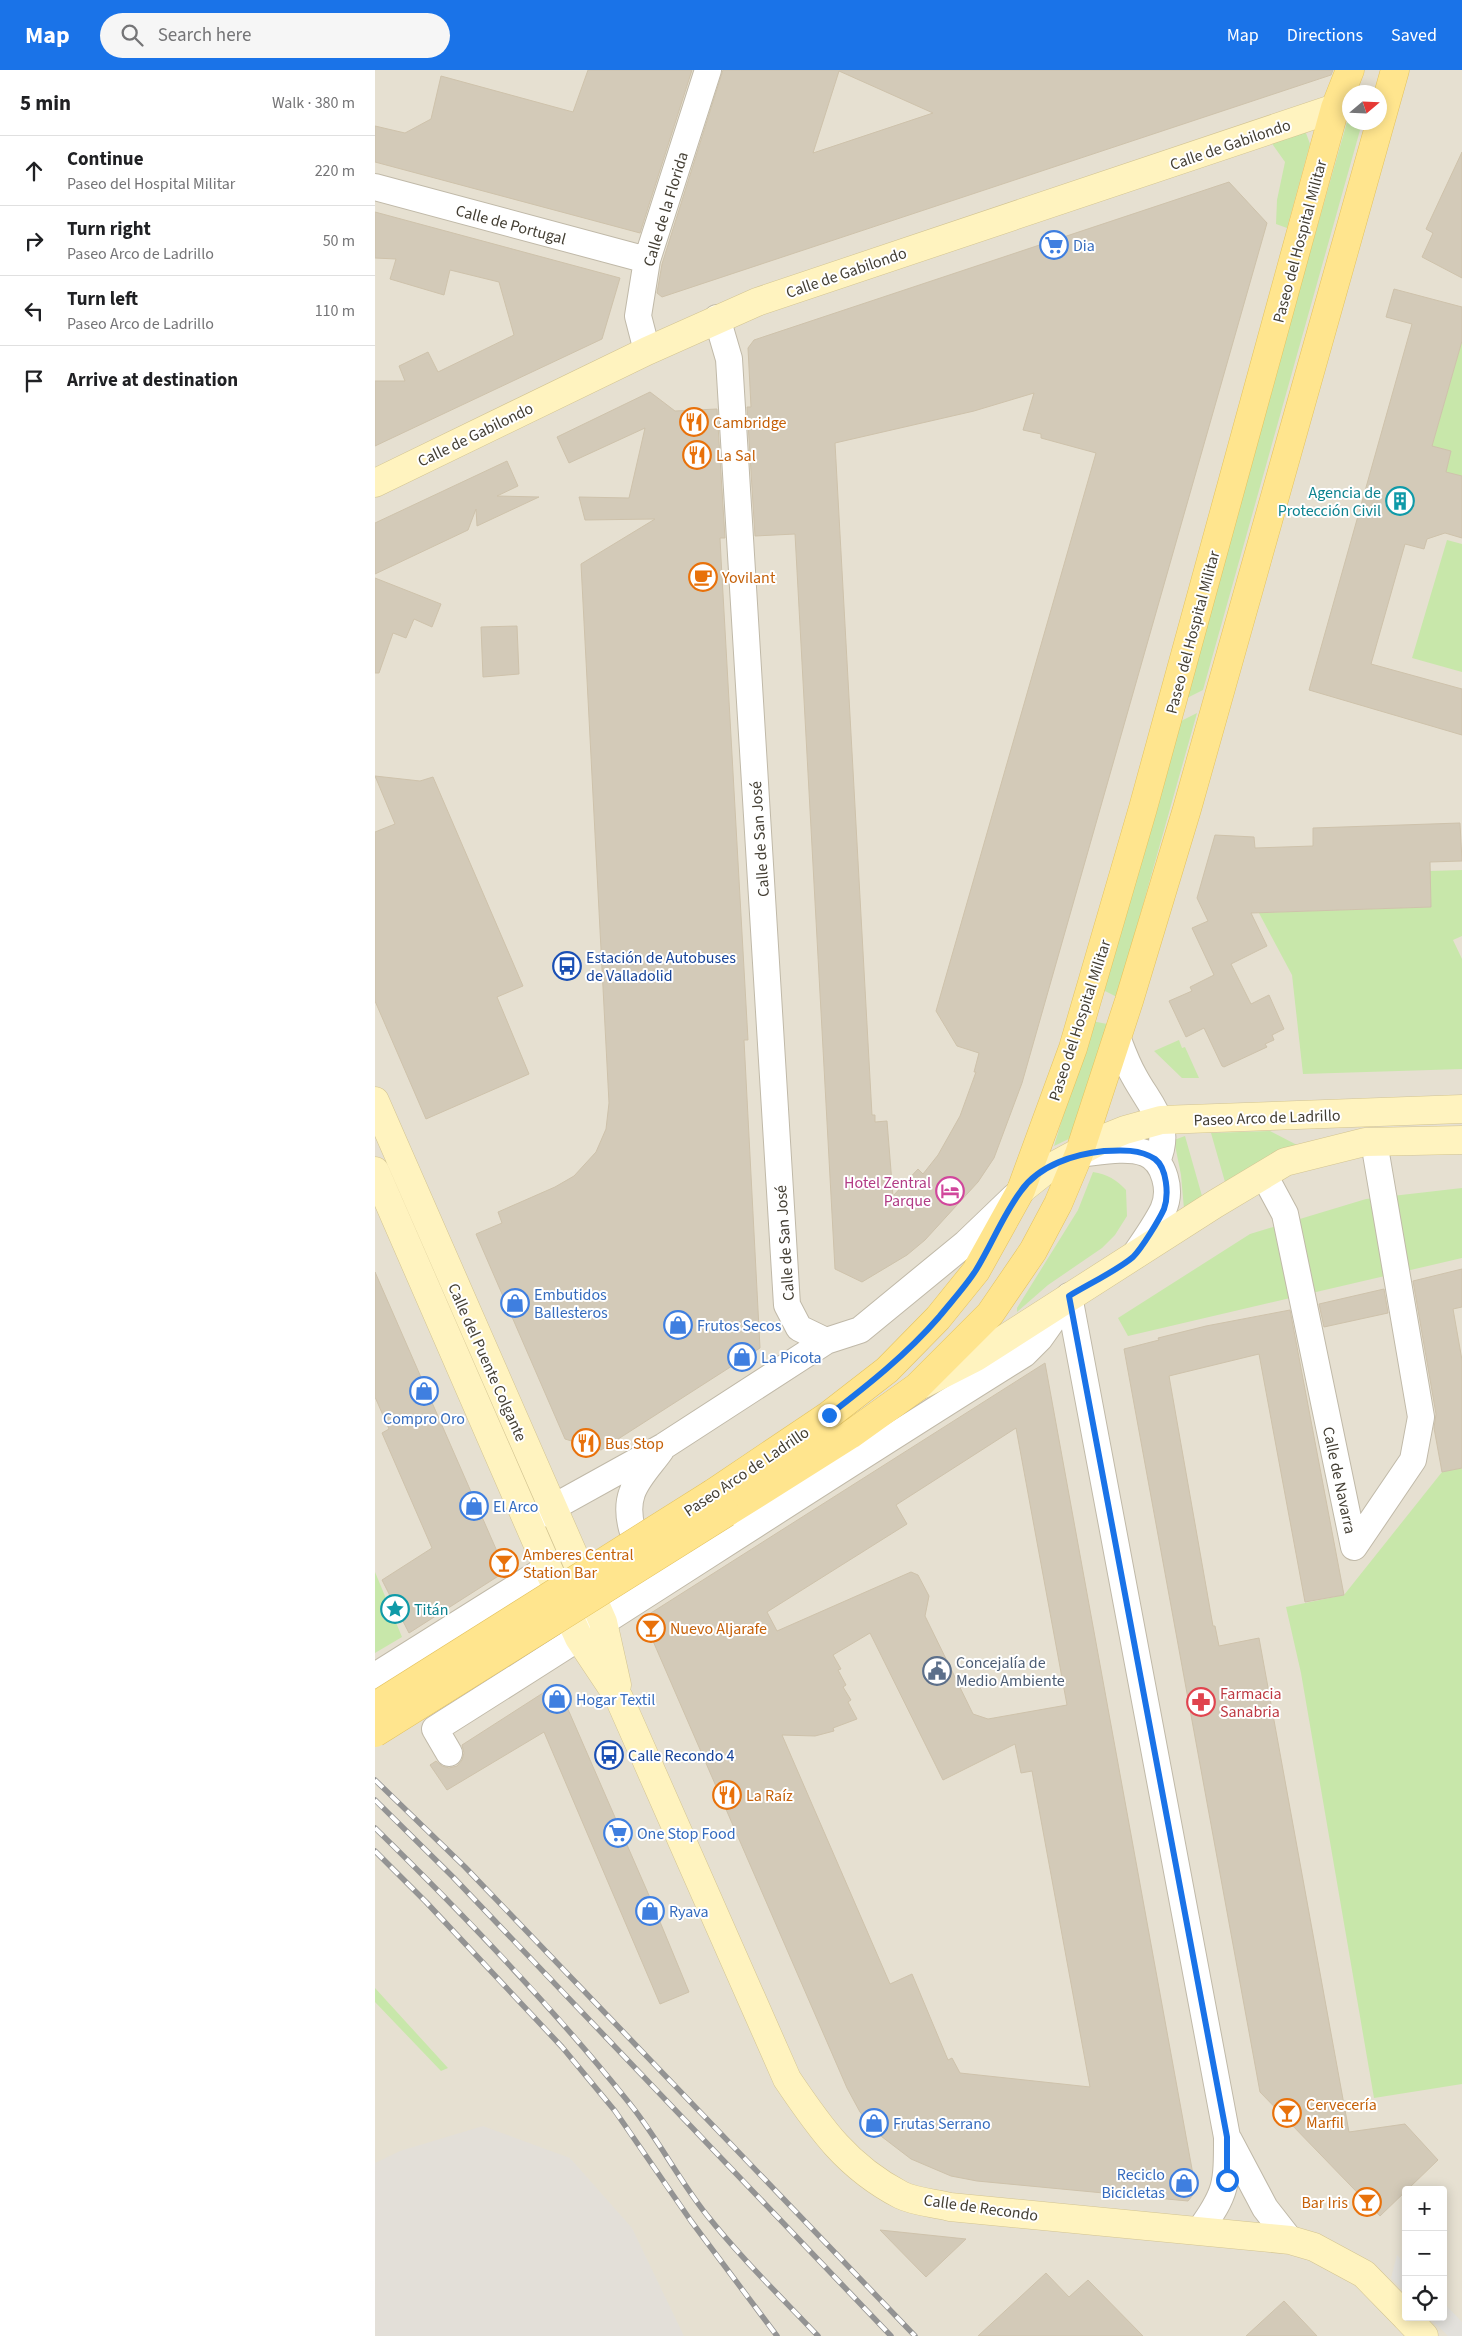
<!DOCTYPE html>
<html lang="en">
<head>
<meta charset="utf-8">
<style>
	:root { --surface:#fff; --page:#f6f6f6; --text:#202124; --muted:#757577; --line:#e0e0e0; --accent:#1a73e8 }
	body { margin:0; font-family:"Source Sans 3",sans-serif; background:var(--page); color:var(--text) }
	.controls { position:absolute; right:15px; bottom:15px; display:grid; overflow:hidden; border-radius:5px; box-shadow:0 2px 12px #0003 }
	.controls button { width:45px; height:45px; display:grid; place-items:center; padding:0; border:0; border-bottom:1px solid var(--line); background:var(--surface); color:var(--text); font:25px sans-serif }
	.compass { position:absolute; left:967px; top:15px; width:45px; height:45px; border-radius:50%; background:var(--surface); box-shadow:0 2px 12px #0003; rotate:71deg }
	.stop { position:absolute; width:15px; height:15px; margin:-11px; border:4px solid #1a73e8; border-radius:50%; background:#fff }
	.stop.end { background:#1a73e8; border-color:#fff; box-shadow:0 1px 5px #0008 }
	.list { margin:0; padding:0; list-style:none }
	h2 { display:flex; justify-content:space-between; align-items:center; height:65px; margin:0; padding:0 20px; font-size:21px }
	h2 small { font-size:16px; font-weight:400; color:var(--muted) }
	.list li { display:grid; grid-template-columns:32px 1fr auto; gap:15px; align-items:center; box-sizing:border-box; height:70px; padding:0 20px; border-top:1px solid var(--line) }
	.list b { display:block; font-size:19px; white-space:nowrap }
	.list p { margin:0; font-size:16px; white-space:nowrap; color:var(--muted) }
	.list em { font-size:16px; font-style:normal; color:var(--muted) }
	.icon { flex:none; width:28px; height:28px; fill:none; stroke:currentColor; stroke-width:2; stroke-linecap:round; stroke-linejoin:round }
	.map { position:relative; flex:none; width:1087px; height:2266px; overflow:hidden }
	header { display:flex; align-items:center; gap:30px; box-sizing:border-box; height:70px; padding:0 25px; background:var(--accent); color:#fff }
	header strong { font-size:24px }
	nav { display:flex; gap:28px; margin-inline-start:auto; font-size:18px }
	.search { width:350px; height:45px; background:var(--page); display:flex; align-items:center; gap:12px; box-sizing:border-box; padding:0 18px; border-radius:28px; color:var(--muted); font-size:19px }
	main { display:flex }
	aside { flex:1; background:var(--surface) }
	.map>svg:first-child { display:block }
	.residential { fill:#e6e0d1; fill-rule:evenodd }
	.industrial { fill:#e3dfd8 }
	.green { fill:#c8e7aa }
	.parking { fill:#e2e0db }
	.building { fill:#d3cab8; stroke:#cec2ab; fill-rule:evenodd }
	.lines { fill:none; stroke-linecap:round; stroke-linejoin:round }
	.street-casing { stroke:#c0b9a8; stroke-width:28 }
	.secondary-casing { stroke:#d3c491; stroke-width:29 }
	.primary-casing { stroke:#e4c35e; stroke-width:29 }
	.street { stroke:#fff; stroke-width:26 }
	.secondary { stroke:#fff3bf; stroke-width:28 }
	.primary { stroke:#ffe58e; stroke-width:28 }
	.rail-casing { stroke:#939393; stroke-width:5.5 }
	.rail { stroke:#fff; stroke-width:4; stroke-dasharray:11; stroke-linecap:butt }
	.primary-bridge-casing { stroke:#e4c35e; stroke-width:29; stroke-linecap:butt }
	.primary-bridge { stroke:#ffe58e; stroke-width:28 }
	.route { stroke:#1a73e8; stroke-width:6 }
	.labels { text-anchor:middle; stroke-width:4; stroke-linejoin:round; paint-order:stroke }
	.street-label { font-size:16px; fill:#433e33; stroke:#fff }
	.shop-label { font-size:16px; fill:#366cbe; stroke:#fff; text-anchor:start }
	.food-label { font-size:16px; fill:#c56008; stroke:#fff; text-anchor:start }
	.culture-label { font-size:16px; fill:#0d838f; stroke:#fff; text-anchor:end }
	.transit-label { font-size:16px; fill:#164399; stroke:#fff; text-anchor:start }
	.hotel-label { font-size:16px; fill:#b23c85; stroke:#fff; text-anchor:end }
	.service-label { font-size:16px; fill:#4e5e75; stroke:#fff; text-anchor:start }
	.health-label { font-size:16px; fill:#be3a42; stroke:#fff; text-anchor:start }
</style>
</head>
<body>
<header>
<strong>Map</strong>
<div class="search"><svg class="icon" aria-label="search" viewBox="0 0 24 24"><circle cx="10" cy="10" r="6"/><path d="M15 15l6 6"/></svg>Search here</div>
<nav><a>Map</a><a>Directions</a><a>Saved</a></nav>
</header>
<main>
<aside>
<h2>5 min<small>Walk · 380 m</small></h2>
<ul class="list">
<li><svg class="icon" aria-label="ahead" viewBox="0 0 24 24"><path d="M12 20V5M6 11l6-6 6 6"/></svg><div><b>Continue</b><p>Paseo del Hospital Militar</p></div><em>220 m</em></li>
<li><svg class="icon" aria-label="right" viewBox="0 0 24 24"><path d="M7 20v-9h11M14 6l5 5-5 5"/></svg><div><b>Turn right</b><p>Paseo Arco de Ladrillo</p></div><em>50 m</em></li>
<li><svg class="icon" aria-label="left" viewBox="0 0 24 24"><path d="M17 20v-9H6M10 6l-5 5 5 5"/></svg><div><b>Turn left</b><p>Paseo Arco de Ladrillo</p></div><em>110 m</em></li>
<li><svg class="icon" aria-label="arrive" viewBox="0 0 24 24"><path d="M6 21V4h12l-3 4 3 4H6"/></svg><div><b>Arrive at destination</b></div></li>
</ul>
</aside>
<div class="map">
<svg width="1087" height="2266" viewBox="0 0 1087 2266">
	<rect width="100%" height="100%" fill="#f2eee3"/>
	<path class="residential" d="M0 0H1087V2266H0ZM974 22H1004V52H974ZM1031 2120H1068V2247H1031Z"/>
	<path class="industrial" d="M108 2056 195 2088 257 2158 309 2266H0V2093L25 2081Z"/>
	<path class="green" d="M974 45V52L987 53 828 620 808 630Z
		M925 59 931 63 935 74 912 158 901 154 902 130 910 92 893 68Z
		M1087 271V406L1071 402 1076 381 1057 376Z
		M1072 470 1087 474V602L1037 588Z
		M822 643 742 927 728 920 802 653Z
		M1087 800V866L1078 870 1087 889V999L928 1004 917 905 884 843 1056 837 1055 801Z
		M717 951 732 954 700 1066 679 1076Z
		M804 970 807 978 810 977 824 1008H807L779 981Z
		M895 1061 922 1075 869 1101 850 1112 836 1063Z
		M810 1066 827 1126 809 1139 806 1105 799 1070Z
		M718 1102C732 1104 742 1110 751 1120L752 1146 740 1165 727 1178 673 1215 642 1242V1238L703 1140Z
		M1087 1118V1188L753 1266 743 1248 875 1164 991 1129Z
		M1087 1398V2014L999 2028 926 1603 911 1537 969 1525 1067 1402Z
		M0 1502 27 1567 0 1583Z
		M0 1918 73 1998 66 2001 0 1932Z"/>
	<path class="parking" d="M1022 2185 1031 2194V2223L1016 2208Z
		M1068 2232 1087 2252V2266H1073L1054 2247H1068Z"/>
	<path class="building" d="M213 0H317L265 163 0 92V56L30 63 56 49 66 6 198 42Z
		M348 0H958L956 5 287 227 282 223 287 194ZM464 1 558 43 438 83Z
		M1087 82V208L1047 187 1058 163 1051 159Z
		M854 112 892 153 647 1013 619 1088 603 1112 550 1170 532 1185 487 1212 460 1199 420 464 380 466 372 337H376L373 278 379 270ZM659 323 648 360 666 364V368L721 383 561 941 582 976 604 983 599 1002H601L585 1046 563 1085 548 1104 543 1099 518 1126 512 1051 500 1052V1045H497L460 373 599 341Z
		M0 142 245 208 227 269 0 376V311H30L24 296 53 282 63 302 139 265 124 212 75 200 69 225 15 209 21 189 0 188Z
		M1019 219 1087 237V271L1057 376 1076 381 1071 402 1087 406V468L1070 463 1052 469 1049 479 1030 474 996 594 1087 619V665L934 620 1037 254 1011 247Z
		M275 322 300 341 342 339 350 468H345L346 488 373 970H369L385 1278 226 1380 190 1369 101 1164 127 1153 123 1142 180 1117 199 1106 221 1082 231 1059 234 1033 206 494 280 449 210 450 204 427 254 428 270 358 194 393 182 367Z
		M132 391 143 416 122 426 164 427 102 456 101 439 93 460 0 504V453Z
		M0 508 66 534 57 557 39 549 31 568 18 563 4 603H0Z
		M142 556 144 604 108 607 106 557Z
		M0 706 45 711 58 707 148 916 122 927 154 1004 51 1049 0 931V762L20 754Z
		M1085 753 1087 791 1055 792 1056 837 876 843 892 876 856 894 876 934 894 925 909 959 897 965 899 970 890 974 892 977 849 997 847 996 829 958 811 967 794 931 817 921 815 917 839 905 817 858 833 851 822 828 840 765 879 767 880 778 938 776V758Z
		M1087 1199V1237L1078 1239 1087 1290V1398L1067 1402 1059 1358 1061 1344 1038 1211Z
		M0 1202 128 1495 125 1505 34 1563 7 1510 57 1478 7 1363 14 1359 0 1327Z
		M1009 1219 1013 1243 949 1257 944 1234Z
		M915 1240 969 1525 930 1532 884 1284 794 1306 838 1556H840L844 1576 884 1568 974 2062 1030 2054 1063 2090 1005 2146 885 2022 749 1279 784 1270 783 1268 831 1256Z
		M670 1293 821 2121 813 2131 602 2111 576 2106 536 2089 502 2063 485 2042 472 2018 268 1548ZM641 1358 692 1635 613 1649 598 1644 550 1546 554 1526 543 1505 536 1502 402 1561 392 1542 532 1454 521 1435ZM495 1563 568 1710 640 1674 646 1703 657 1701 715 2017 585 2003 577 1988 573 1990 537 1904 515 1914 407 1665 440 1666 459 1661 458 1658 482 1649 473 1632 476 1630 468 1617 471 1615 463 1600 466 1599 458 1585Z
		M182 1614 276 1830 314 1922 285 1934 169 1662 72 1720 55 1695 61 1691 67 1696 74 1698 82 1696 87 1690 89 1683 87 1675Z
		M505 2160 591 2169 551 2207Z
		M671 2203 694 2227 713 2210 768 2266H603Z
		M909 2231 942 2266H871Z"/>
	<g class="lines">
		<defs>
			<path id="street" d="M0 117 272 190
				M342 248 354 289 412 1235 424 1258 451 1271
				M272 281 263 246 272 190 333 0
				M742 967C747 980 752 994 759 1006 775 1036 798 1054 782 1091
				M704 1084C724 1082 751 1076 770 1083 790 1091 797 1121 788 1140 780 1156 769 1171 759 1186
				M889 1105 910 1144 979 1477 1038 1390 1046 1347 999 1072
				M694 1226 852 2067C852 2114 852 2123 824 2161
				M159 1448 289 1376 451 1271 485 1260 591 1173 639 1127
				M270 1491C260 1471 249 1445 257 1423 262 1408 277 1393 286 1380
				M0 1606 172 1498
				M74 1683 60 1659C257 1535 452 1407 649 1284L665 1268 694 1227
				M854 2070 890 2138 915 2170"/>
			<path id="secondary" d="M0 413 272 281 382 232 960 38
				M0 1031 228 1552 242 1615
				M0 1101 189 1535 204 1568 244 1628 412 2009C445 2058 472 2097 526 2125 540 2132 560 2133 575 2137L915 2170 939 2177 989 2204 1031 2247
				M646 1120 671 1100 730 1068 750 1060 786 1050 1087 1039
				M548 1314 601 1287 840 1134 910 1092 990 1072 1087 1070
				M1031 2247 1049 2266"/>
			<path id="primary" d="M338 1423 454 1345 512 1300 563 1248 601 1201 646 1120 698 978 768 738 960 38 975 0
				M351 1443 475 1365 542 1317 615 1244 658 1181 683 1134 704 1084 754 931 812 739 1020 0"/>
		</defs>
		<use href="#street" class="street-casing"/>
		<use href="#secondary" class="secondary-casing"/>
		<use href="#primary" class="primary-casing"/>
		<use href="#street" class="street"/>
		<use href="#secondary" class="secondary"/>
		<use href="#primary" class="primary"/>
		<defs>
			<path id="rail" d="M0 1710 90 1797 540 2266
				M0 1730 78 1807 516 2266
				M0 1758C88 1844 174 1933 251 2029 281 2065 302 2107 331 2144 365 2187 405 2226 443 2266
				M0 1781 51 1832 187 1977 240 2041 316 2151 402 2266"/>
		</defs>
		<use href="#rail" class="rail-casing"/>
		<use href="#rail" class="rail"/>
		<defs>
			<path id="primary-bridge" d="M0 1636 338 1423
				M0 1663 351 1443"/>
		</defs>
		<use href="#primary-bridge" class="primary-bridge-casing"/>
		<use href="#primary-bridge" class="primary-bridge"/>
	</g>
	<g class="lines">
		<path class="route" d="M454 1345C493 1315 531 1285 564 1247 576 1232 591 1216 601 1200 617 1174 628 1145 646 1121 664 1095 700 1084 729 1081 746 1080 765 1079 780 1089 792 1098 794 1125 789 1139 784 1150 767 1178 758 1187 743 1200 712 1215 694 1226L852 2067V2110"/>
	</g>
	<defs>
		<symbol id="supermarket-ring" viewBox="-11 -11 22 22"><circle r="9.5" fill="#fff" stroke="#3f7fe0" stroke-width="1.5"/><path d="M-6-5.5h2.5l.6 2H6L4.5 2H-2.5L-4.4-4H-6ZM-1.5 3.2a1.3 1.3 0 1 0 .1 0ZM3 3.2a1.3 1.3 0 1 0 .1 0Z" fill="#3f7fe0"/></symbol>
		<symbol id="restaurant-ring" viewBox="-11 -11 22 22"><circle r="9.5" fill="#fff" stroke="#e8710a" stroke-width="1.5"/><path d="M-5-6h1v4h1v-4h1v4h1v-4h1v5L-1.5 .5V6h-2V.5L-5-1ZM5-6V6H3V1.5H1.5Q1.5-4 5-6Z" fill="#e8710a"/></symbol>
		<symbol id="building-ring" viewBox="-11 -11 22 22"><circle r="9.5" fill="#fff" stroke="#0f9aa8" stroke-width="1.5"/><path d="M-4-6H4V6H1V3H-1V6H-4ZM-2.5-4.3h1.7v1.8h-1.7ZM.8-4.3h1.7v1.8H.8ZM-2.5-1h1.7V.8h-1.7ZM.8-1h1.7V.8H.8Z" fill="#0f9aa8"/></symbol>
		<symbol id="cafe-ring" viewBox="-11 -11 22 22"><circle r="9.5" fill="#fff" stroke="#e8710a" stroke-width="1.5"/><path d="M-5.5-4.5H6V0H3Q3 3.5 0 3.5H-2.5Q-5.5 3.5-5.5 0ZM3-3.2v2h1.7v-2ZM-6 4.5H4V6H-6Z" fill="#e8710a"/></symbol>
		<symbol id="bus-ring" viewBox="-11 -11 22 22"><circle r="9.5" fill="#fff" stroke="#1a4fb4" stroke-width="1.5"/><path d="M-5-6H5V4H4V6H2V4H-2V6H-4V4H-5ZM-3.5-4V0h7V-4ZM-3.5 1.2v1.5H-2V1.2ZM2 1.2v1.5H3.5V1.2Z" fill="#1a4fb4"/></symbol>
		<symbol id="hotel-ring" viewBox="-11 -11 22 22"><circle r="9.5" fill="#fff" stroke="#d1479c" stroke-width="1.5"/><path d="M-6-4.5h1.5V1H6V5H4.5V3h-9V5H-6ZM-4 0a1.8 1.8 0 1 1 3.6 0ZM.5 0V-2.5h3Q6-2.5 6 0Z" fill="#d1479c"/></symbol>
		<symbol id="shop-ring" viewBox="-11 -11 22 22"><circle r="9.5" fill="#fff" stroke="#3f7fe0" stroke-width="1.5"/><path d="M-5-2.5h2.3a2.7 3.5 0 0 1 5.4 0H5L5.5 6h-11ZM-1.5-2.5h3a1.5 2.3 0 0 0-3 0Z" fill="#3f7fe0"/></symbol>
		<symbol id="bar-ring" viewBox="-11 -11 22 22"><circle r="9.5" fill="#fff" stroke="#e8710a" stroke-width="1.5"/><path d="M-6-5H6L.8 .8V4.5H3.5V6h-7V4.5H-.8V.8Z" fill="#e8710a"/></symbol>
		<symbol id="sight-ring" viewBox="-11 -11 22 22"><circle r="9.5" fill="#fff" stroke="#0f9aa8" stroke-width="1.5"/><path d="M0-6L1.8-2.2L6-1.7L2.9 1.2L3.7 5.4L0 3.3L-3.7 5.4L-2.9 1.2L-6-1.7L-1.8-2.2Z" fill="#0f9aa8"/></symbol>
		<symbol id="civic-ring" viewBox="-11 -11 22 22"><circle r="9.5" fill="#fff" stroke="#5c6f8a" stroke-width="1.5"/><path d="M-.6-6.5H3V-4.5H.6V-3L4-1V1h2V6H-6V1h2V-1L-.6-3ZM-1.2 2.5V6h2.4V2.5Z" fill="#5c6f8a"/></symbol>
		<symbol id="pharmacy-ring" viewBox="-11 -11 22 22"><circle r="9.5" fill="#fff" stroke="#e0444e" stroke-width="1.5"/><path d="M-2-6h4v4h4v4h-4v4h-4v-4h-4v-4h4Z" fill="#e0444e"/></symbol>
	</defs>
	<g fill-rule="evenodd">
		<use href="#supermarket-ring" x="663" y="159" width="32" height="32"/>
		<use href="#restaurant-ring" x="303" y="336" width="32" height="32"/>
		<use href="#restaurant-ring" x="306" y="369" width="32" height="32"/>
		<use href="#building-ring" x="1009" y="415" width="32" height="32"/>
		<use href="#cafe-ring" x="312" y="491" width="32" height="32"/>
		<use href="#bus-ring" x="176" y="880" width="32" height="32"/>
		<use href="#hotel-ring" x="559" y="1105" width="32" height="32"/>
		<use href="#shop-ring" x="124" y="1217" width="32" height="32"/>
		<use href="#shop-ring" x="287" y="1239" width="32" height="32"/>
		<use href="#shop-ring" x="351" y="1271" width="32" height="32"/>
		<use href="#shop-ring" x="33" y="1305" width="32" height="32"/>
		<use href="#restaurant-ring" x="195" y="1357" width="32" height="32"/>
		<use href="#shop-ring" x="83" y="1420" width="32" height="32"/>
		<use href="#bar-ring" x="113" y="1477" width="32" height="32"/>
		<use href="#sight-ring" x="4" y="1523" width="32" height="32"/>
		<use href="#bar-ring" x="260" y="1542" width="32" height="32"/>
		<use href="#civic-ring" x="546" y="1585" width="32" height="32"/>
		<use href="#shop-ring" x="166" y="1613" width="32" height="32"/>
		<use href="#pharmacy-ring" x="810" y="1616" width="32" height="32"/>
		<use href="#bus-ring" x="218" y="1669" width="32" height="32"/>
		<use href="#restaurant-ring" x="336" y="1709" width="32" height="32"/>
		<use href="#supermarket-ring" x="227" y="1747" width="32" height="32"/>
		<use href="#shop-ring" x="259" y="1825" width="32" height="32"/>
		<use href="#bar-ring" x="896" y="2027" width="32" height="32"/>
		<use href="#shop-ring" x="483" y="2037" width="32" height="32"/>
		<use href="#shop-ring" x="793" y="2097" width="32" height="32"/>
		<use href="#bar-ring" x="976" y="2116" width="32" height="32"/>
	</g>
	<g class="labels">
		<g class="street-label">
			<text transform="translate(855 74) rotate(-19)" y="6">Calle de Gabilondo</text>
			<text transform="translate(290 139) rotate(-73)" y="6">Calle de la Florida</text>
			<text transform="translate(136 154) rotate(15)" y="6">Calle de Portugal</text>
			<text transform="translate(924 171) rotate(-75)" y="6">Paseo del Hospital Militar</text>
			<text transform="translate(471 202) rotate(-19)" y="6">Calle de Gabilondo</text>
			<text transform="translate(100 364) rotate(-26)" y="6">Calle de Gabilondo</text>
			<text transform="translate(817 562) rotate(-75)" y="6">Paseo del Hospital Militar</text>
			<text transform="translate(384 769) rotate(-94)" y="6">Calle de San José</text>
			<text transform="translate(704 950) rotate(-72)" y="6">Paseo del Hospital Militar</text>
			<text transform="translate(892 1047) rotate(-2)" y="6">Paseo Arco de Ladrillo</text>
			<text transform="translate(409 1173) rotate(-94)" y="6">Calle de San José</text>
			<text transform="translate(113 1292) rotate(66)" y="6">Calle del Puente Colgante</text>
			<text transform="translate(371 1401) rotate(-34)" y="6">Paseo Arco de Ladrillo</text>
			<text transform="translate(965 1410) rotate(78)" y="6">Calle de Navarra</text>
			<text transform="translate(606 2137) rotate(8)" y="6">Calle de Recondo</text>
		</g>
		<g class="shop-label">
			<text x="698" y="181">Dia</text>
			<text x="159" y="1230">Embutidos<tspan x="159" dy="18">Ballesteros</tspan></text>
			<text x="322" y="1261">Frutos Secos</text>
			<text x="386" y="1293">La Picota</text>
			<text x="49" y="1354" text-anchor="middle">Compro Oro</text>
			<text x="118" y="1442">El Arco</text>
			<text x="201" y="1635">Hogar Textil</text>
			<text x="262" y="1769">One Stop Food</text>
			<text x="294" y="1847">Ryava</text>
			<text x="518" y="2059">Frutas Serrano</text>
			<text x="790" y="2110" text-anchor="end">Reciclo<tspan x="790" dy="18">Bicicletas</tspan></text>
		</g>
		<g class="food-label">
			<text x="338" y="358">Cambridge</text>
			<text x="341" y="391">La Sal</text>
			<text x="347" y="513">Yovilant</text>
			<text x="230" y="1379">Bus Stop</text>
			<text x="148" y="1490">Amberes Central<tspan x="148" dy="18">Station Bar</tspan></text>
			<text x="295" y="1564">Nuevo Aljarafe</text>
			<text x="371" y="1731">La Raíz</text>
			<text x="931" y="2040">Cervecería<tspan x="931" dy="18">Marfil</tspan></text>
			<text x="973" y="2138" text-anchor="end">Bar Iris</text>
		</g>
		<g class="culture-label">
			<text x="1006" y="428">Agencia de<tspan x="1006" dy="18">Protección Civil</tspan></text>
			<text x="39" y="1545" text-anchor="start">Titán</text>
		</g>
		<g class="transit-label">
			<text x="211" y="893">Estación de Autobuses<tspan x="211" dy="18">de Valladolid</tspan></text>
			<text x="253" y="1691">Calle Recondo 4</text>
		</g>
		<g class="hotel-label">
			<text x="556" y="1118">Hotel Zentral<tspan x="556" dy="18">Parque</tspan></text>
		</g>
		<g class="service-label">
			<text x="581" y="1598">Concejalía de<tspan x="581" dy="18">Medio Ambiente</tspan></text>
		</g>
		<g class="health-label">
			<text x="845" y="1629">Farmacia<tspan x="845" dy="18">Sanabria</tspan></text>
		</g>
	</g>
</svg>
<div class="controls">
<button>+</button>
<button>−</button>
<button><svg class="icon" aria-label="locate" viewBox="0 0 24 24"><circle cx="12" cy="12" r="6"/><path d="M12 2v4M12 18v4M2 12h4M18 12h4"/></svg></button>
</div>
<svg class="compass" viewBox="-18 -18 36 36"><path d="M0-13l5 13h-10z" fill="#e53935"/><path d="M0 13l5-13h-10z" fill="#757577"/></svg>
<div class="stop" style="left:852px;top:2110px"></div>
<div class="stop end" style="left:454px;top:1345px"></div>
</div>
</main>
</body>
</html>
